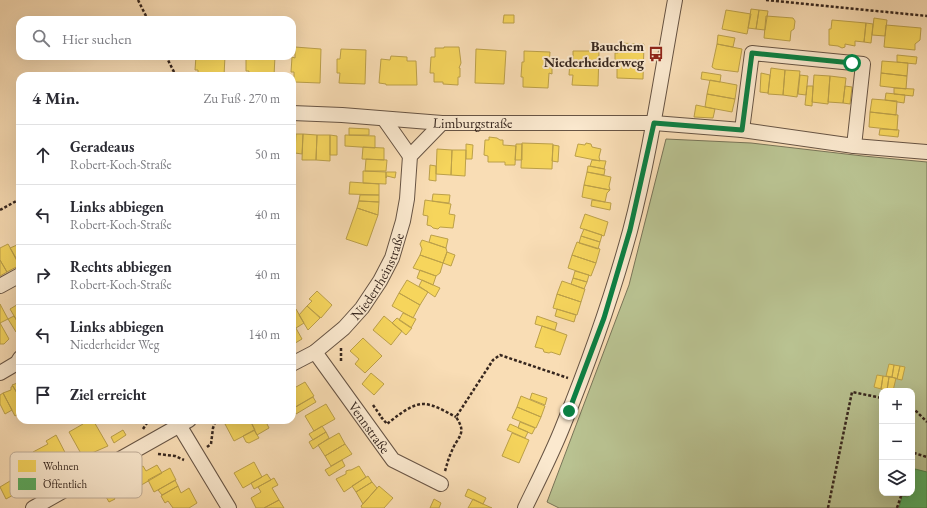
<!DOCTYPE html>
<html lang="de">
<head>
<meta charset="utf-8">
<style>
	:root { --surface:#fff; --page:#f7f7f7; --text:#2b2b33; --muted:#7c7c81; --line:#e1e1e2 }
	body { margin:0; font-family:"EB Garamond",serif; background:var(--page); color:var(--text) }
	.controls { position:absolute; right:12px; bottom:12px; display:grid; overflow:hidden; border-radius:8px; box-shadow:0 4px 16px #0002 }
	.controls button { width:36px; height:36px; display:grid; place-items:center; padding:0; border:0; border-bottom:1px solid var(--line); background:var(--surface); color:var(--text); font:20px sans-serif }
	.stop { position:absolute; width:12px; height:12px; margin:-9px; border:3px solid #0b8043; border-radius:50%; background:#fff }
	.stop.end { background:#0b8043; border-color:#fff; box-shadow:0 1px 4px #0008 }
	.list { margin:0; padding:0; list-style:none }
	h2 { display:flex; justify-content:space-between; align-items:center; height:52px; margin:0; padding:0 16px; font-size:17px }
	h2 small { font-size:13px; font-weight:400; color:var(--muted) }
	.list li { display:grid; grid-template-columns:26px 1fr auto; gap:12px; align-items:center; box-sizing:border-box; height:60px; padding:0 16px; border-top:1px solid var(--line) }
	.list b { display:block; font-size:15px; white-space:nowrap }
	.list p { margin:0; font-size:13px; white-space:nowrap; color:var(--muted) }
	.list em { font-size:13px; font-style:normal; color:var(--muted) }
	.icon { flex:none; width:22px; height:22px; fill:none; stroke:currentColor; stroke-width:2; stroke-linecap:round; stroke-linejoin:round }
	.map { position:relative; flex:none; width:927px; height:508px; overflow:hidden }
	.search { position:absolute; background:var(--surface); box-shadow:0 4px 16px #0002; left:16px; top:16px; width:280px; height:44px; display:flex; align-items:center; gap:10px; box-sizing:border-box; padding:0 14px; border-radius:12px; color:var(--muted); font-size:15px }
	.panel { position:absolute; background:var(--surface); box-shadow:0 4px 16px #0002; left:16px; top:72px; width:280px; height:352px; border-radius:12px }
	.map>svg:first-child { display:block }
	.green { fill:#b9c291; stroke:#787458; fill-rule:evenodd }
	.homes { fill:#f6d55c; stroke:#bca049 }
	.public { fill:#5aae61; stroke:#4f854d }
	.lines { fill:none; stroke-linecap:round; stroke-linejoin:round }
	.minor-casing { stroke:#675444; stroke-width:16 }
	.path { stroke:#36261e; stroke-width:2.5; stroke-dasharray:3 2; stroke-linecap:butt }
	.minor { stroke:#fbe9cf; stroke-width:14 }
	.route { stroke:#0b8043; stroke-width:5 }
	.labels { text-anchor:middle; stroke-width:4; stroke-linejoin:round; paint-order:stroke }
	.poi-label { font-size:14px; font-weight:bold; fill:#36261e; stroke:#fbe9cf; text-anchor:end }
	.street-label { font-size:14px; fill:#36261e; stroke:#fbe9cf }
	.key { fill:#fbe9cf; stroke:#c0ae9a; stroke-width:1 }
	.key-label { font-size:11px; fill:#36261e }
</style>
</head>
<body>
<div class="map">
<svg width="927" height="508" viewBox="0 0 927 508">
	<rect width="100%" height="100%" fill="#f9ddb5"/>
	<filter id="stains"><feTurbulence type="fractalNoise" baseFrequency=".005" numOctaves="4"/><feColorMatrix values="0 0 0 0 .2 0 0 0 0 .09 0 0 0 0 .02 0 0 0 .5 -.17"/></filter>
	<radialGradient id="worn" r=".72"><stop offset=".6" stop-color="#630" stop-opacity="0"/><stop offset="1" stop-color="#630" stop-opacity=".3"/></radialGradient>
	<path class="green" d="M666 139 751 143 863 156 927 162V508H559L547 502 629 285ZM882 391H912V493H882Z"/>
	<path class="homes" d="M751 9 759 10 756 29 748 28Z
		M726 10 751 14 747 34 722 29Z
		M759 10 768 11 765 30 756 29Z
		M504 15H514V23H503Z
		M766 16 793 18 795 21 794 29 791 31 790 41 764 38Z
		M874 18 887 20 885 36 872 35Z
		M832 20 866 23 864 42 855 41V46L845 44V47L842 48 838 46 829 45V29H831Z
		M866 23 873 24 871 43 864 42Z
		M886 25 921 28 920 40 915 44V50L884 47Z
		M718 35 735 38 733 47 717 44Z
		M618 43 644 44 643 79 617 78V68H615V53H618Z
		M717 44 742 49 738 72 715 69 712 67Z
		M295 47 321 49 320 83 294 82V72H291L292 57 295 58Z
		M444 47H459L461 63 459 68H460V77H458V85L443 84V82H434V73H430L431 57H435V48H444Z
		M341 49 366 50 365 84 339 83 340 73H337V59H340Z
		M476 49 506 51 504 84 475 83Z
		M524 51 550 52 549 67H552V74L549 73 548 88 523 87V77H521L522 62H524Z
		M573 51H599L598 86 572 85 573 75H569L570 61H573Z
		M897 55 917 57 916 64 897 62Z
		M196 56H225L224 76H198V70H195Z
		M249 56H275L274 76H248L249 71H246V57Z
		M391 56 407 57V61H416L417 85H386V84L379 83 381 59 390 60Z
		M882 61 908 63 907 76 881 73Z
		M771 68 785 70 783 95 768 94Z
		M785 70 800 71 797 97 783 95Z
		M702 72 721 75 720 82 701 79Z
		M761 73 770 75 768 93 760 92Z
		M881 73 907 76 906 89 880 86Z
		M800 75 808 76 806 95 798 94Z
		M814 75 830 76 828 104 812 102Z
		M830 76 846 78 843 103 828 102Z
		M710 80 737 85 735 99 707 94Z
		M807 86H813L812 106 805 105Z
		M845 86 852 87 850 104 843 103Z
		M894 88 914 89 913 96 894 94Z
		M886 93 905 95 904 103 885 100Z
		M707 94 735 99 732 112 705 107Z
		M872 99 897 101 896 115 870 112Z
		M696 105 715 109 713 118 694 117Z
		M870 112 898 115 897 130 869 127Z
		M349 128 369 129V135H349Z
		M880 129 899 130 898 137 879 135Z
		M296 134H303L302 154 295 153Z
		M303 134 317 135 316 160H302Z
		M317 135H330V161L316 160Z
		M330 135 337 136V155H330Z
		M345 135 375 136V148L345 146Z
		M489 137 497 138 500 140H503V145L516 146 515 165H505V162H488V156L484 155 485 140H489Z
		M522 143 553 144 552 169 521 168Z
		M586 143 591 144 592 147 601 149 599 157 600 161 575 156 578 144 585 145Z
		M466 144 473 145 472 159H466Z
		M516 144H522V160H515Z
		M553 145 559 146 558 162 552 161Z
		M363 147 384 148V160L362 159Z
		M437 149 452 150 451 175 436 174Z
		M452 150H466L465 176 451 175Z
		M366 159 387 160 386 171H365Z
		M592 160 606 161 604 169 590 166Z
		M430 165 436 166V181L429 180Z
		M588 166 605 169 604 175 587 172Z
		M363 171 386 172V184L363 183Z
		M386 172H396L395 178 387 176 386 178Z
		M587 172 611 177 609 186 610 190 584 185Z
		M350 182 379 184V195L349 194Z
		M584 185 610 190 607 193 605 202 582 197Z
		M433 194 450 195 449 203 432 201Z
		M360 195H379V202L359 201Z
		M425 200 451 204 449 214 455 215 453 228 440 227 438 229 433 228 431 226 427 225 428 216 423 215Z
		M592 200 611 203 610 210 591 206Z
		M359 201 379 202 378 215 357 208Z
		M357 208 378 215 367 246 346 239Z
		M585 214 608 222 604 236 580 228Z
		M584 229 602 235 600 242 581 236Z
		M431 235 448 239 446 248 429 242Z
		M581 236 600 242 598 249 579 243Z
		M422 240 446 248 447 252 443 263 420 255 422 249 420 244Z
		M577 242 600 249 596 263 572 255Z
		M8 244 20 265 7 272 0 260V248Z
		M17 245 20 251V259L17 261 10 248Z
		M447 252 455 255 451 266 443 263Z
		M420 255 443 263 440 273 436 276 413 268Z
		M572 255 596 263 591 276 568 268Z
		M0 260 7 272 0 276Z
		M420 270 436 276 433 285 417 278Z
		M575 271 589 275 587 282 573 278Z
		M573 278 587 282 584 289 571 284Z
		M407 280 428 292 420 305 399 293Z
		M422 280 440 288 435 297 419 286Z
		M562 281 585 289 581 302 557 294Z
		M317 291 332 305 321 318 307 306 312 301 309 299Z
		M399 293 420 305 413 318 392 306Z
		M557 294 581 302 577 315 553 308Z
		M20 303V326L10 309Z
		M0 304 8 319 0 323Z
		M307 306 320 318 308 330 299 315Z
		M296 309 304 323 296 328 292 321V311Z
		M557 309 576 315 574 322 555 316Z
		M403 313 416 319 411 328 399 320Z
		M14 316 20 326V330L16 332 8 319Z
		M384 316 402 331 391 345 373 330Z
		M537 316 557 323 555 330 535 324Z
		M397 318 412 328 406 335 392 323Z
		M292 321 302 339 292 345Z
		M0 323 9 339 4 344H0Z
		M542 326 567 335 560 355 551 352 549 353 544 352 543 349 535 347Z
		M363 338 382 356 365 373 355 364 359 359 350 351Z
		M889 364 894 365 892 377 886 376Z
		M894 365 900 366 897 379 892 377Z
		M900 366 905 367 902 380 897 379Z
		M371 373 384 384 374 395 362 384Z
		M877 375 883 376 881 389 874 387Z
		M883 376 889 377 887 390 881 389Z
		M889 377 896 378 893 391 887 390Z
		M20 382V398L12 385Z
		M305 382 314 396 292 409V390L294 389 293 387 295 386 296 387Z
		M13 386 20 398V413L15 416 3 393 11 390V387Z
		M3 393 12 410 5 414 0 404V395Z
		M532 393 547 398 545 405 530 399Z
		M521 396 545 406 541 417 517 407Z
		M313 397 316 402 296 414 292 409Z
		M326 404 335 419 314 431 305 416Z
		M517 407 541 417 536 428 512 418Z
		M83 420H93L108 446 92 453V454L84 459 69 432 83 424 81 421Z
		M232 420H250L255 430 234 441 225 424Z
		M250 420H265L269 428 257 435Z
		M520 422 535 428 532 434 518 428Z
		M510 424 528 432 525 438 507 430Z
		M322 426 326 432 313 440 309 434Z
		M123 430 126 435 114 443 111 437Z
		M254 430 259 438 249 443 246 442 243 436Z
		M326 432 329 438 313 449 309 442Z
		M339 433 345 444 325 456 318 445Z
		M512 433 529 440 519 463 502 456Z
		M56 435 72 466 56 473 57 474 49 479 33 452 48 444 46 441Z
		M345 444 352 454 331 466 325 456Z
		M342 460 345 466 329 476 325 470Z
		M254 462 262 477 243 488 234 473Z
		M157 465 162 473 138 487 130 473 143 466 146 471Z
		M359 466 366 477 344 492 336 479 346 474V471L349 470H351Z
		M170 468 176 480 154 492 148 480Z
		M267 474 271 480 254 489 251 483Z
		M368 476 372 482 356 492 352 486Z
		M274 478 278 485 272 488 279 500 264 508H256L251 498 261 492 258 487Z
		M175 480 178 486 162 495 158 490Z
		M10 481 17 493 6 499 0 487Z
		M372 482 377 488 363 504 356 492Z
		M108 486 115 499 109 502 102 490Z
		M178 486 181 493 189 488 197 503 189 508H173L168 501 165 503 161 496Z
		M379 486 393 498 384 508H362L361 506Z
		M468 489 486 498 483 504 465 496Z
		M434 499 441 503 439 508H430Z
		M473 499 483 504 492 508H468Z
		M279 500 284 508H264Z"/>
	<path class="public" d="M915 469 927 472V508H899L902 496 908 497 909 493H912V482Z"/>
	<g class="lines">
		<defs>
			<g id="minor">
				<path id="s1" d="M292 113 342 115 442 123H654L742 130 854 146 927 152"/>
				<path d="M384 119 410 156"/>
				<path d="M742 130 752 53 863 64 854 146"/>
				<path d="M0 286 20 275"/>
				<path id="s2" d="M315 352 393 460 441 484"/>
				<path id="s3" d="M292 364 315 352 344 328 362 308 380 281 392 258 403 221 407 199 410 156 442 123"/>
				<path d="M0 373 17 363 20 358"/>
				<path d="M176 420 229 508"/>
				<path d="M33 508 189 420"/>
				<path d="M525 508C538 481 552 454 563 426 589 362 612 297 630 231 650 155 661 77 675 0"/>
			</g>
		</defs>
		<use href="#minor" class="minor-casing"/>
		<path class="path" d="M138 0 148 20
			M766 0 927 16
			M166 56 176 76
			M0 210 20 199
			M341 348V363
			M373 405 382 418
			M912 407 927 422
			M381 419 382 418 387 424C396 417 411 404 423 404 434 404 446 412 456 417
			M143 429 149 420
			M207 447 211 444 213 428 216 420
			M158 454 175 456 184 460
			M912 458 914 453 927 457
			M445 471C447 465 448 459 451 453 457 436 468 435 456 417L493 360 500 355 568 378
			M828 508 852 392 882 398
			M897 508 902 493"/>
		<use href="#minor" class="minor"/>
	</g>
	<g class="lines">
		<path class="route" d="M569 411 604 318 630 230 654 123 742 130 752 53 852 63"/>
	</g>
	<defs>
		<symbol id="bus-bare" viewBox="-9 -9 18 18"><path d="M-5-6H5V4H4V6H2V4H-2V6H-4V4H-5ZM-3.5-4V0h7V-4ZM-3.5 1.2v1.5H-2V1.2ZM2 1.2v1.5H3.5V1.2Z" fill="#8f2418" stroke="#fbe9cf" stroke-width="2.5" paint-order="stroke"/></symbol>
	</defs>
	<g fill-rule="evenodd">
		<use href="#bus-bare" x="645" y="43" width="22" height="22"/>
	</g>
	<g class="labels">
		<g class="poi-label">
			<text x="644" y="51">Bauchem<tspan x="644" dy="16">Niederheiderweg</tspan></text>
		</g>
		<g class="street-label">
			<text dy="5" stroke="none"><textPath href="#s1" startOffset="181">Limburgstraße</textPath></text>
			<text dy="5" stroke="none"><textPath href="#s3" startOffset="126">Niederrheinstraße</textPath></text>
			<text dy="5" stroke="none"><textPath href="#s2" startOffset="93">Vennstraße</textPath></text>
		</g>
	</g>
	<rect x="10" y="452" width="132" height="46" rx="6" class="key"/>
	<rect x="18" y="460" width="18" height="12" fill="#f6d55c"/>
	<rect x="18" y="478" width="18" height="12" fill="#5aae61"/>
	<g class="key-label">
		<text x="43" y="470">Wohnen</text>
		<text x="43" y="488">Öffentlich</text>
	</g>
	<rect width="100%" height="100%" filter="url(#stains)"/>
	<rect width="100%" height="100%" fill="url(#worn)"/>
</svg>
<div class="controls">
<button>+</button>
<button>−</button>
<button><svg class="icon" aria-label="layers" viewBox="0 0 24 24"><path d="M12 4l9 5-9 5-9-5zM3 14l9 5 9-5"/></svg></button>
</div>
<div class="stop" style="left:852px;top:63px"></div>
<div class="stop end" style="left:569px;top:411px"></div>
<div class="search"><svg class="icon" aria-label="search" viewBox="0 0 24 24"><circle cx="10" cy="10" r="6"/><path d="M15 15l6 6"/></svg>Hier suchen</div>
<section class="panel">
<h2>4 Min.<small>Zu Fuß · 270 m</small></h2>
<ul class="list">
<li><svg class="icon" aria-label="ahead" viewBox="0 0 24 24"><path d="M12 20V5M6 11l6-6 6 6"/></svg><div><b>Geradeaus</b><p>Robert-Koch-Straße</p></div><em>50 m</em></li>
<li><svg class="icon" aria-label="left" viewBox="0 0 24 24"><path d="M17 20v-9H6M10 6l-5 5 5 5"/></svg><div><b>Links abbiegen</b><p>Robert-Koch-Straße</p></div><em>40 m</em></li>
<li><svg class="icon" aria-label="right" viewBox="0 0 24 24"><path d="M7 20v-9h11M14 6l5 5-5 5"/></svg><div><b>Rechts abbiegen</b><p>Robert-Koch-Straße</p></div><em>40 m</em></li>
<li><svg class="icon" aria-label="left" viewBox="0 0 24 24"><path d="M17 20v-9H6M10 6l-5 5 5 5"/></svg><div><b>Links abbiegen</b><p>Niederheider Weg</p></div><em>140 m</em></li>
<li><svg class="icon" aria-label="arrive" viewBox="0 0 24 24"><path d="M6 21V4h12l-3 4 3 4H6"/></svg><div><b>Ziel erreicht</b></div></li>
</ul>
</section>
</div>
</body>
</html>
